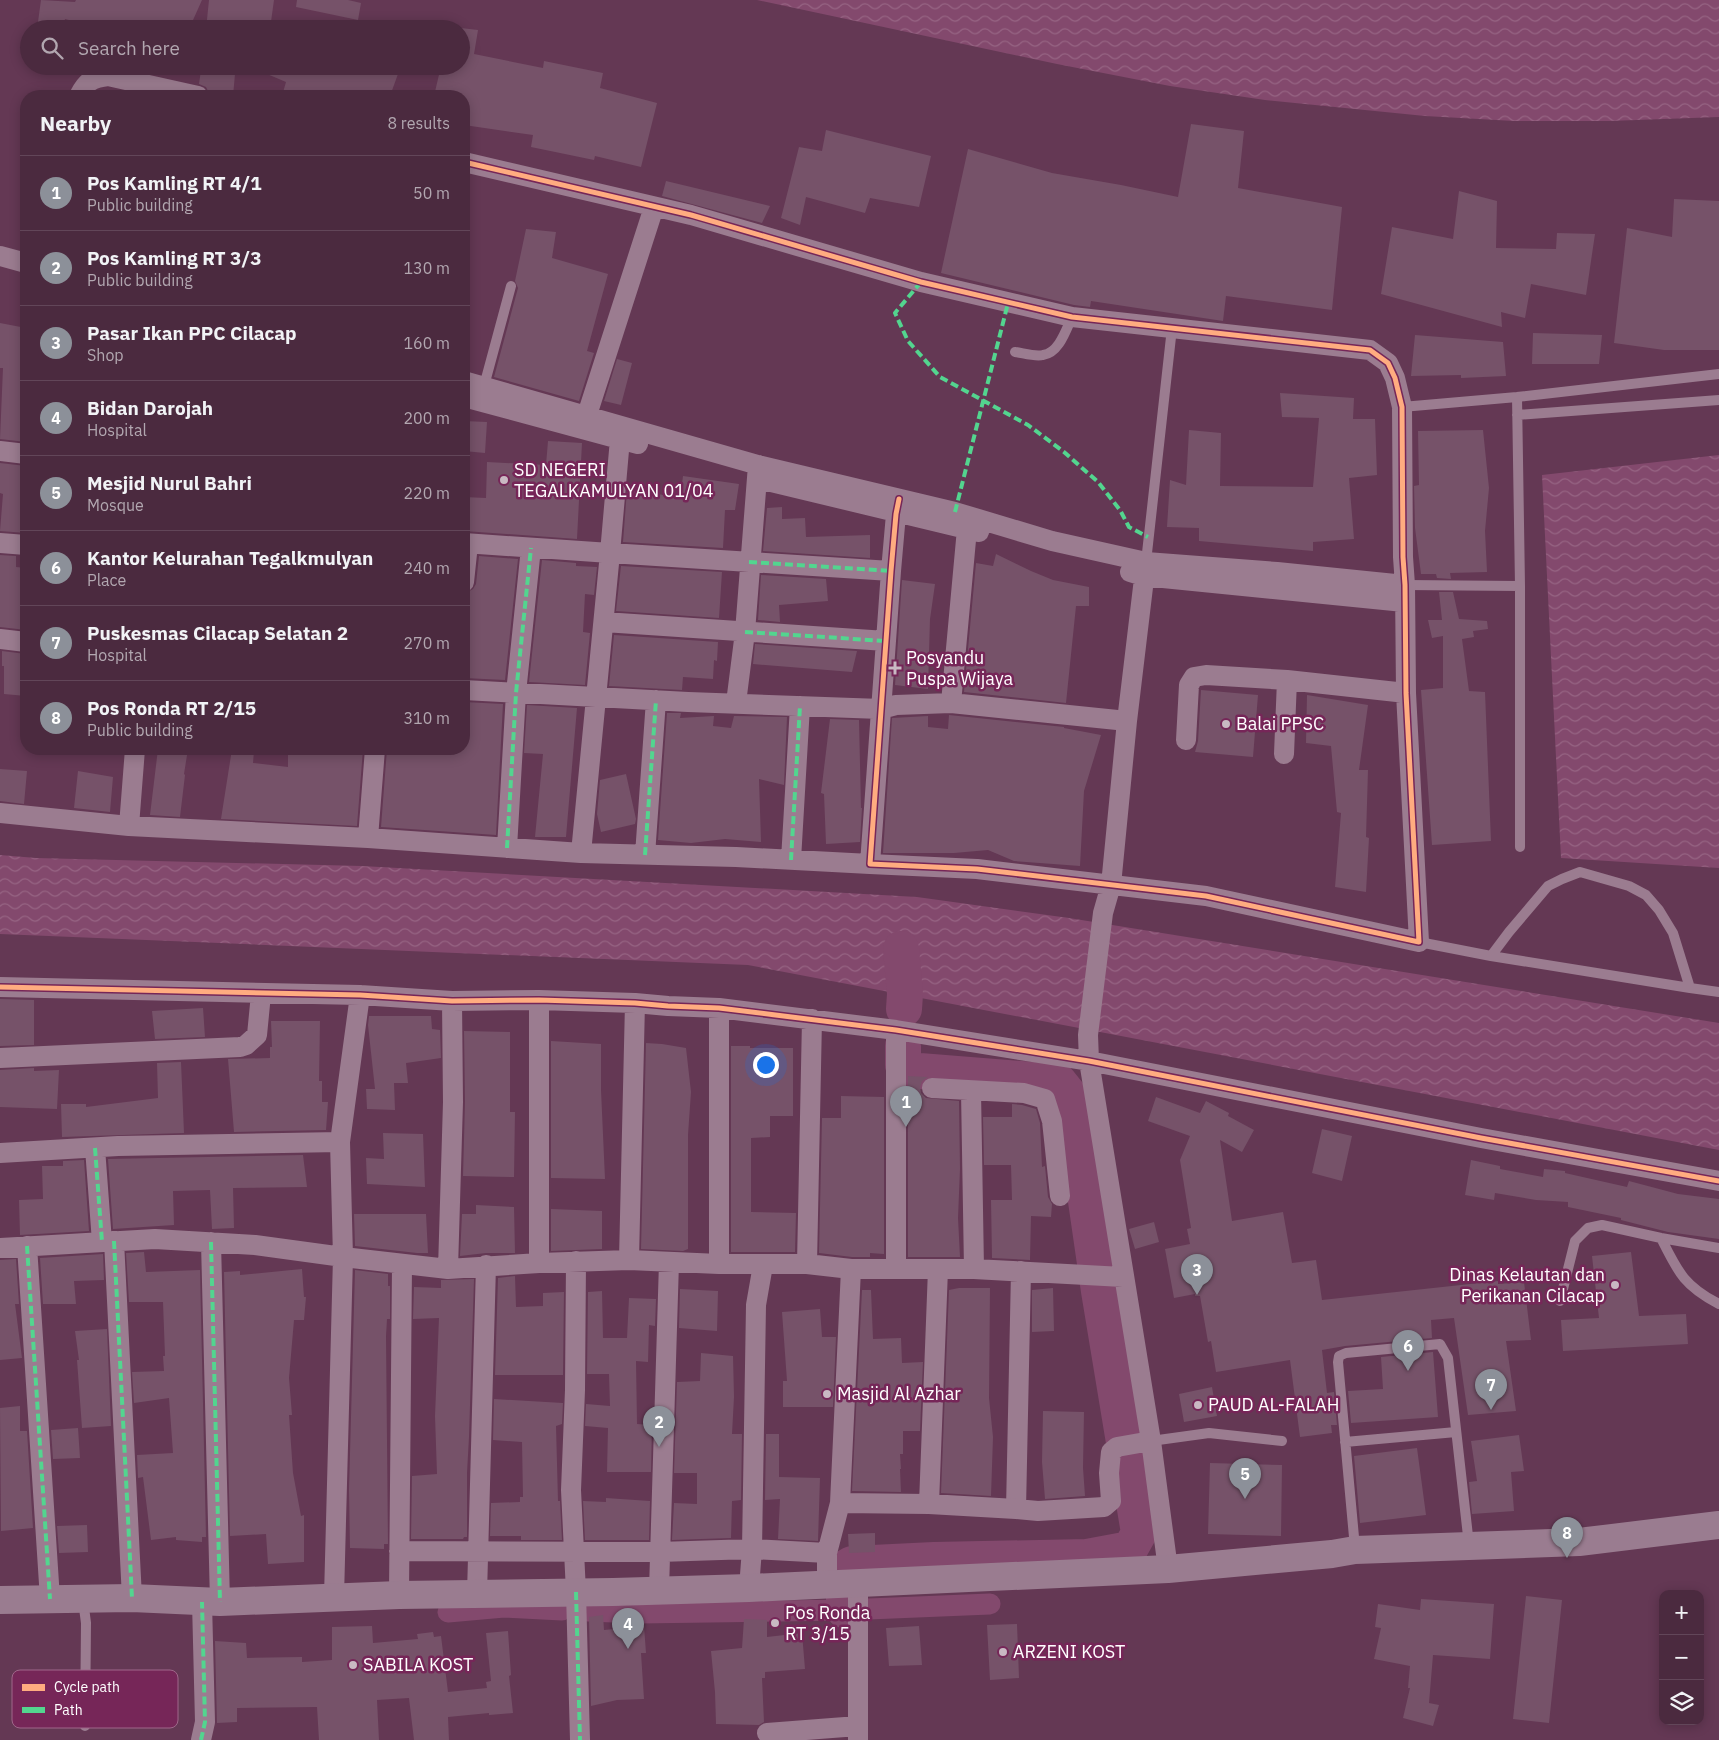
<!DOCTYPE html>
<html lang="en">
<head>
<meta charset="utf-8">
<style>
	:root { --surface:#4b2a3f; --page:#523246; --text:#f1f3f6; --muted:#b2a7b0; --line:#624659; --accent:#8c9099 }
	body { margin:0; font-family:"IBM Plex Sans",sans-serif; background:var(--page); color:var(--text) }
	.controls { position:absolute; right:15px; bottom:15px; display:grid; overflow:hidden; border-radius:10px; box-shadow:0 2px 12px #0003 }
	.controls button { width:45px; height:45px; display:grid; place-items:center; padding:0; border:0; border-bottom:1px solid var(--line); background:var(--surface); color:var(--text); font:25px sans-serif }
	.you { position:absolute; left:765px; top:1064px; width:18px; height:18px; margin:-12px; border:4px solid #fff; border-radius:50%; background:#1a73e8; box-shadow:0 0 0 8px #1a73e833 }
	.badge { display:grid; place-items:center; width:32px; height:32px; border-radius:50%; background:var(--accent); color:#fff; font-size:16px; font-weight:700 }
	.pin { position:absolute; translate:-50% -41px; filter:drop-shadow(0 1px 2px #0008) }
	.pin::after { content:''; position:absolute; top:26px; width:18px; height:15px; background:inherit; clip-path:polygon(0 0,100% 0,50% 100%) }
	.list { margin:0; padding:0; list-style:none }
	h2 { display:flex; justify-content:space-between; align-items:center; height:65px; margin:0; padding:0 20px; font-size:21px }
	h2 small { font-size:16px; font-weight:400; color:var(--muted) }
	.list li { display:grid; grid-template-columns:32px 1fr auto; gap:15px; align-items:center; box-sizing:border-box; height:75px; padding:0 20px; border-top:1px solid var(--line) }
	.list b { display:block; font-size:19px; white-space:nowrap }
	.list p { margin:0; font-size:16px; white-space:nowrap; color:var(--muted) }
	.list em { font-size:16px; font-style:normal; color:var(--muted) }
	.icon { flex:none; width:28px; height:28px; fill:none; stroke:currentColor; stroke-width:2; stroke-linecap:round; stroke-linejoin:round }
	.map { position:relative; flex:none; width:1719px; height:1740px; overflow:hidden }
	.search { position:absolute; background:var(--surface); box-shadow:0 2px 12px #0003; left:20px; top:20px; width:450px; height:55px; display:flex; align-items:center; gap:12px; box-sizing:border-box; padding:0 18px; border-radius:28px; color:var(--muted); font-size:19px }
	.panel { position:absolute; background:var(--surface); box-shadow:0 2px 12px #0003; left:20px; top:90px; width:450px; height:665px; border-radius:20px }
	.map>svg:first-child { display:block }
	.water { fill:url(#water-waves) }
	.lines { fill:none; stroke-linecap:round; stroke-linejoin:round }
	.canal { stroke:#83496d; stroke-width:21 }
	.river { stroke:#83496d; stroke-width:36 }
	.building { fill:#765269 }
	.service { stroke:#9b7c90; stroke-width:10 }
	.minor { stroke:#9b7c90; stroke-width:20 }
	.trunk { stroke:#9a7c90; stroke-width:28 }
	.quiet { stroke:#53d58f; stroke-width:4; stroke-dasharray:8 4; stroke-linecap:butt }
	.cycleway-casing { stroke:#762658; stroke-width:8 }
	.cycleway { stroke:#ffac80; stroke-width:5 }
	.poi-dot { fill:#c9b9c3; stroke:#762658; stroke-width:2 }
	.labels { text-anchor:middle; stroke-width:5; stroke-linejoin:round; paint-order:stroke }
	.poi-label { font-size:18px; fill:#fff; stroke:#762658; text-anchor:start }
	.key { fill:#762658; stroke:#9f678a; stroke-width:1 }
	.key-label { font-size:14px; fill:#fff }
</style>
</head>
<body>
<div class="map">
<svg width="1719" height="1740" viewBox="0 0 1719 1740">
	<defs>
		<pattern id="water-waves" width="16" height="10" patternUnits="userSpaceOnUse" patternTransform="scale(1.25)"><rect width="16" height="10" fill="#83496d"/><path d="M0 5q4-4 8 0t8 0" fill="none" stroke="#966483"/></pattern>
	</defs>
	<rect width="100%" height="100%" fill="#643854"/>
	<path class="water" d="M757 0H1719V117L1609 121H1514L1425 116 1265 100 1170 86 1057 64Z
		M1719 455V868L1561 858 1542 475Z
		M0 855 36 858 362 866 917 897 1069 918 1719 1023V1150L748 965 0 934Z"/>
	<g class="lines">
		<path class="canal" d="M588 1611 639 1613 844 1610 990 1604
			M448 1612 504 1607 562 1610"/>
		<path class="river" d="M901 949 905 994 904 1009
			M845 1574V1568L852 1564 934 1560 1087 1557 1130 1549 1139 1533 1099 1291 1071 1097 1059 1082 907 1070 903 1065V1046
			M844 1610V1598"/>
	</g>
	<path class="building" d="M41 0 75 2 76 0H202L189 29H102L65 19 63 29H37Z
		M209 0H274L270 29H206Z
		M297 0H348L361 3 358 20 296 7Z
		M461 28 478 30 474 54 543 68 544 61 603 73 600 88 657 103 641 167 595 156 594 160 531 147 533 135 464 125V96H434L441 66H461Z
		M248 66H374L398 74 390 96H282L286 82Z
		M201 70 235 74 233 96 209 93 206 87 199 84Z
		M1191 124 1244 131 1238 188 1342 207 1332 310 1226 296 1223 321 1091 301 1090 307 1074 305 941 273 968 149 1052 173 1121 185 1178 197Z
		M826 130 931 156 919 207 870 198 865 213 806 197 800 225 781 218 799 147 822 151Z
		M666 181 770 206 762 223 662 196Z
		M1459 191 1497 201 1496 248 1556 249 1557 233 1595 234 1586 295 1531 284 1525 318 1501 312 1502 327 1381 294 1392 227 1453 239Z
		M1674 199 1719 201V350H1664L1614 343 1627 228 1672 237Z
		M526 229 556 232 552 258 608 274 587 351 594 353 579 401 494 377 518 288 515 281Z
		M0 323 26 328V442L0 439 3 368H0Z
		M1533 333 1602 335 1599 364H1532Z
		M1415 335 1503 342 1506 376 1461 378V375L1411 376Z
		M617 359 632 363 621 405 604 401Z
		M1280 393 1354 398 1353 419H1375L1377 475 1349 478 1354 539 1313 542V551L1199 541V528L1167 527 1170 480 1186 485 1189 430 1221 433 1220 486 1313 487 1319 418 1282 417Z
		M464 421 487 422 485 453 464 451Z
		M1483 430 1489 488 1485 531 1487 572 1450 573 1451 579 1437 578 1436 574H1421L1415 528 1414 486 1419 485 1418 431Z
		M548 441 582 443 577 539 464 531V497L486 498 487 462 546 465Z
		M0 463 26 466V533L0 531 3 494 0 493Z
		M683 476 739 484 735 510H725L723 548 623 542 627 490 650 493V492L680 499Z
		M782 507V519L805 518 806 537 870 535V558L763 551 767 508Z
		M996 554 1031 571 1053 580 1089 587V606H1076L1066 703 964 692 976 563 993 566Z
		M0 555 16 556V567L26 568V630L0 627Z
		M479 556 518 559 505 680 464 678V594L473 589 476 584Z
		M542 560 576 563V566L597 567 594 595 585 594 583 632 590 633 585 685 529 682Z
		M621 566 722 572 719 618 616 611Z
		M761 575 826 579 828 601 779 605 780 622 758 620Z
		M902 580 935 584 930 619 928 689 895 685Z
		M1439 592H1453L1459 619 1487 621 1488 629 1473 631 1474 637 1462 639 1469 691 1485 692 1491 841 1432 845 1421 690 1443 688V636L1432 638 1428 620H1442Z
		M614 635 718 642 717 661 714 660 713 679 683 677 682 690 609 686Z
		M755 644 857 651 852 672 753 664Z
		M2 651 26 654V696L4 694V666H2Z
		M1201 690 1258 695 1253 757 1195 752 1198 741Z
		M1307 695 1368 705 1359 770H1368L1366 837 1369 838 1366 892 1335 887 1341 813 1337 812 1331 746 1306 743Z
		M464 702 503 704 496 835 381 827 387 749H464Z
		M527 705 577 708 566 837H535L543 754 524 753Z
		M667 713H681L680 718 714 716 713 726 731 728 734 716 787 717 784 785 759 779 761 842 725 839 691 843 658 840Z
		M949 715 1064 727V728L1101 735 1084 791 1080 866 1014 861 988 850 954 853H883L892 718 928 716V727L948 729Z
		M830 719 859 720 861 808H862L860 842 826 844 824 794 821 793Z
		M158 749H188L184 774 185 775 180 817 150 815Z
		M232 749 254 751 253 763 288 767V749H363L357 826 221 819Z
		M0 769 27 771 24 804 0 801Z
		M78 771 113 777 110 812 74 808Z
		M626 774 636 819 635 824 601 832 597 814 600 780Z
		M0 999 34 1000V1045L0 1046Z
		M203 1008 205 1037 155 1039 152 1011Z
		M369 1016H431L432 1029 440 1030 441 1058 406 1063 408 1083H394L395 1110 367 1109 366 1089H375L368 1025Z
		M271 1021H320L319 1081H322V1102H328L326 1130 234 1132 228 1059 270 1058V1047H272Z
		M464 1031 510 1032V1112H515L514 1177 463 1176 465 1102Z
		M551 1041 601 1044V1090L605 1179 551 1178Z
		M646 1043 662 1044 686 1048 691 1092 688 1135V1249L683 1251 641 1249Z
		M731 1046H750V1048H793V1116H770V1137L751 1138V1212L796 1213 795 1252H731Z
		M181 1062 184 1133 62 1137 61 1104H86V1107L158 1098 157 1063Z
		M34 1068V1071L59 1070 57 1109 0 1107V1070Z
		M908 1076 928 1077 922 1081 920 1087 921 1093 926 1098 959 1101 960 1169 958 1218 960 1257H908Z
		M841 1096 884 1097V1254L870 1253V1257H852L819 1253 822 1118H841Z
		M1156 1097 1200 1113 1206 1101 1229 1113 1228 1116 1254 1130 1242 1152 1220 1140 1232 1221 1283 1212 1292 1263 1316 1260 1322 1300 1498 1281V1284L1524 1282 1531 1340 1506 1341 1516 1411 1468 1415 1454 1318 1431 1320 1432 1338 1345 1346 1322 1350 1327 1393 1334 1392 1337 1425H1331L1332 1433 1300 1437 1290 1360 1216 1372 1211 1341 1208 1342 1200 1296H1195V1294L1174 1298 1165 1249 1190 1244 1187 1229 1191 1228 1180 1160 1190 1136 1148 1121Z
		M1012 1104 1022 1105 1036 1109 1040 1123 1042 1167 1045 1166 1048 1197 1052 1204 1051 1217 1031 1216 1030 1260 992 1258 991 1200H1012L1011 1165H984L983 1117H1012Z
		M1322 1129 1352 1136 1342 1181 1312 1173Z
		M383 1133 423 1134 425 1187 367 1184 366 1158 384 1159Z
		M303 1155 307 1187 233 1188 234 1228 212 1229 210 1190 173 1191 174 1225 113 1229 108 1159Z
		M84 1160 89 1231 20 1235 19 1200 43 1199 42 1166H63V1161Z
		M1471 1160 1500 1166V1169L1543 1177 1544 1169 1565 1171V1173L1627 1187 1629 1181 1678 1194 1719 1199V1239L1668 1232 1621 1220V1218L1568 1207V1202L1536 1200 1495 1193 1494 1200 1465 1195Z
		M476 1205 514 1207 515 1253H486L460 1256 462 1214H476Z
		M551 1209 602 1211V1249L551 1251Z
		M354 1214H426L428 1253H417L355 1246Z
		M1154 1222 1159 1242 1135 1249 1129 1229Z
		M144 1252 146 1272 200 1270 206 1537H202V1542L176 1540V1537L151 1540 143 1477 138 1478 137 1455 173 1453 169 1398 134 1403 132 1372 164 1371 163 1356H165L163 1302H129L126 1253Z
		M1631 1252 1639 1316 1686 1314 1688 1344 1563 1351 1561 1320 1599 1318 1592 1256Z
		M103 1254 104 1280 74 1281 76 1304H43L40 1258Z
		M16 1259 19 1304H15L22 1358 0 1360V1260Z
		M302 1269 304 1297H306L304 1320H294L289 1378 292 1415H289L293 1473 301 1516 304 1515V1562L268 1564 266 1534 230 1536 224 1272 240 1271V1275Z
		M355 1270 388 1274V1286H390V1319H387L386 1336 388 1544H384V1549L350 1548 349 1490Z
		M515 1276 516 1307 543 1306V1293L564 1292 563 1375H495L498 1278Z
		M474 1279 469 1437 467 1473V1537H464L463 1539H411L412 1476 437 1474 435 1416 439 1318 413 1319 414 1287 441 1288V1280Z
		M959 1288H990L989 1398 993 1437 991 1496 941 1493 949 1290Z
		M1053 1288 1054 1331 1032 1332V1290Z
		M680 1289 718 1291 717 1331 679 1328Z
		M862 1290H871L873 1339 901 1338 902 1363 923 1362 920 1431H903V1454H900L901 1469H900L901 1492 852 1491Z
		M602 1291 603 1338H627L629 1298 656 1299 655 1326 649 1325 648 1362 636 1361 637 1424 652 1425 651 1472H607L608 1428 585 1426 586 1404 610 1406 609 1374H587L588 1292Z
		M820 1309 822 1337H836L833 1407H783V1381H787L782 1312Z
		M107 1329 111 1426 82 1428 77 1360H79L75 1331Z
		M1433 1352 1438 1417 1351 1423 1348 1391 1383 1389 1381 1357Z
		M701 1353 733 1356 734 1397 732 1434H742L741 1500 732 1501 731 1538 672 1540 674 1503 697 1504V1473H674L677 1382 700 1381Z
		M1212 1387 1217 1416 1184 1422 1179 1394Z
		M494 1399 563 1403 562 1424 556 1426 558 1501H560L562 1540H521V1536H490L491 1503 520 1502V1497H523L522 1442 493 1440Z
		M20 1406V1431H27L33 1528 1 1531 0 1408Z
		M1043 1411 1084 1412 1083 1468 1085 1496 1045 1499 1042 1462Z
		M78 1428 80 1458 53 1459 51 1430Z
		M766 1434H779V1477L820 1478 818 1541 778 1539 780 1499 765 1500Z
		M1519 1435 1524 1471 1511 1472 1514 1511 1472 1514 1469 1482 1477 1481 1471 1441Z
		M1417 1448 1426 1515 1360 1523 1354 1456Z
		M1210 1463 1282 1465 1281 1536 1208 1534Z
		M606 1498 650 1501 649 1540H585L583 1501 606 1502Z
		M87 1525 88 1552 59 1553 57 1526Z
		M875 1533V1552L849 1553 848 1534Z
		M1526 1596 1562 1600 1549 1723 1513 1719Z
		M1421 1599 1494 1604 1490 1659 1433 1655 1429 1703 1439 1705 1433 1726 1403 1718 1410 1688H1408L1410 1666 1374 1659 1381 1628 1375 1627 1378 1604 1420 1610Z
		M603 1615 604 1630 644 1626 646 1653H641L644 1699 617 1700 591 1706 589 1617Z
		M744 1619 767 1620V1637L802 1633 805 1669 765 1672V1678H762L764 1722 759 1725 716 1724 715 1692 711 1651 742 1648Z
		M1017 1624 1019 1678 990 1680 987 1625Z
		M372 1626 373 1643 418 1639 417 1634 433 1632 434 1637 441 1636 448 1692 487 1688 486 1682 491 1681 486 1633 508 1631 511 1675 509 1676 513 1713 489 1715V1713L448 1717 449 1740H414L409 1698 377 1700 379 1740H319L317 1707 237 1708V1722L217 1723 215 1641 246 1643 247 1658 302 1657V1662L332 1660V1627Z
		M919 1626 922 1665 889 1666 886 1628Z"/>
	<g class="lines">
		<path class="service" d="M1015 352C1023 353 1035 357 1043 355 1059 353 1066 330 1072 317
			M484 386 511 286
			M1517 397 1520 586V847
			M1402 407 1517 397 1719 374
			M1517 415 1719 400
			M1146 562 1172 328
			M1405 585 1520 586
			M1419 942 1491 956 1509 932 1548 886 1562 879 1580 872 1629 886 1646 895 1659 910 1673 933 1690 988 1719 992
			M1491 956 1690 988
			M1661 1238C1678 1272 1684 1286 1719 1304
			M1560 1301 1575 1241 1588 1228 1602 1225 1661 1238 1719 1248
			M1151 1441 1209 1433 1282 1441
			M1345 1442 1456 1432
			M1355 1548 1338 1362 1339 1356 1346 1353 1440 1344 1448 1358 1469 1545
			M83 1600 86 1623 85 1726"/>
		<path class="minor" d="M79 96C86 82 91 78 108 76L198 96
			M464 162 691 215 921 282 1072 317 1370 350 1388 363 1395 378 1402 407 1403 557 1405 585 1406 693 1419 942 1206 896 977 869 870 864 891 571 896 514 899 499
			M0 256 26 263
			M464 381 758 465 955 512 1052 541 1146 562 1277 572 1405 585
			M464 397 638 444
			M587 415 654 207
			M0 451 26 454
			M767 481 979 532
			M0 543 26 545
			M464 543 610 553 620 439 624 427
			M1146 562 1127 721 1111 885 1103 913 1088 1035 1089 1061 1151 1441 1168 1569
			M1130 572 1143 576 1404 602
			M464 582 468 544
			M604 622 886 641
			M0 639 26 642
			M464 690 688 702 881 709 896 705 951 703 1127 721
			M736 703 745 632 758 465
			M951 703 967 529
			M1186 740 1189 685 1194 677 1206 675 1287 680 1406 693
			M135 749 129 826 368 838 581 853 736 857 870 864
			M1284 754 1287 680
			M0 813 129 826
			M368 838 375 749
			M507 848 516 693 531 548
			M581 853 610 553 891 571
			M645 855 656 700
			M791 860 800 706
			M0 987 360 995 452 1001 539 1000 635 1003 668 1006 719 1008 896 1030 1089 1061 1481 1138 1719 1181
			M360 995 340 1142 343 1257 448 1269 539 1263 629 1260 719 1264H807L851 1269H974L1123 1277
			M539 1000V1263
			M896 1030V1268
			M0 1058 240 1047 246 1045 257 1035 261 994
			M932 1088 1024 1093 1045 1099 1052 1121 1060 1196
			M971 1091 974 1269
			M95 1148 102 1242
			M0 1153 118 1146 340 1142
			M114 1241 132 1598
			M211 1242 220 1602
			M27 1246 50 1599
			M0 1248 155 1239 255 1245 343 1257 334 1597
			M629 1260 635 1003
			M576 1261 575 1390 571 1490 576 1592 580 1740
			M719 1264V1008
			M807 1264 812 1019
			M448 1269 453 1102 452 1001
			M840 1503 929 1504 1016 1509 1021 1271
			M929 1504 938 1269
			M1016 1509 1038 1511 1104 1507 1111 1501 1109 1473 1111 1452 1117 1447 1151 1441
			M399 1551 659 1552 752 1549 827 1553
			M827 1584V1553L840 1503 851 1269
			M749 1588 752 1549 756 1305 763 1265
			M659 1590 669 1262
			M477 1594 486 1265
			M399 1595 402 1265
			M767 1733 858 1726
			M201 1740 205 1722 202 1602
			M858 1740V1584"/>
		<path class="trunk" d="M0 1600 132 1598 220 1602 399 1595 613 1592 749 1588 1168 1569 1332 1554 1355 1550 1579 1542 1719 1525"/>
		<path class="quiet" d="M921 282 895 313 908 341 940 377 1028 425 1064 452 1098 482 1120 510 1129 527 1148 537
			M955 512 1008 303
			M749 562 891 571
			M745 632 886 641
			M507 848 516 693 531 548
			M645 855 656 700
			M791 860 800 706
			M95 1148 102 1242
			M114 1241 132 1598
			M211 1242 220 1602
			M27 1246 50 1599
			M576 1592 580 1740
			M201 1740 205 1722 202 1602"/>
		<defs>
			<path id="cycleway" d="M464 162 691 215 921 282 1072 317 1370 350 1388 363 1395 378 1402 407 1403 557 1405 585 1406 693 1419 942 1206 896 977 869 870 864 891 571 896 514 899 499
				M0 987 360 995 452 1001 539 1000 635 1003 668 1006 719 1008 896 1030 1089 1061 1481 1138 1719 1181"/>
		</defs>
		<use href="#cycleway" class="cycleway-casing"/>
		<use href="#cycleway" class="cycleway"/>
	</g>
	<g class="poi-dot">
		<circle cx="504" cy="480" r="5"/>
		<path d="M892.5 660.5h5v5h5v5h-5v5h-5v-5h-5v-5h5z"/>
		<circle cx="1226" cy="724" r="5"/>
		<circle cx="1615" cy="1285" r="5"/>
		<circle cx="827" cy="1394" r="5"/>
		<circle cx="1198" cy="1405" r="5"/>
		<circle cx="775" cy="1623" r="5"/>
		<circle cx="1003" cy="1652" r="5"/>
		<circle cx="353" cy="1665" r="5"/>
	</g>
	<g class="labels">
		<g class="poi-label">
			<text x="514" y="476">SD NEGERI<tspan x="514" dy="21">TEGALKAMULYAN 01/04</tspan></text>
			<text x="906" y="664">Posyandu<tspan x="906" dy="21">Puspa Wijaya</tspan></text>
			<text x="1236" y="730">Balai PPSC</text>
			<text x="1605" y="1281" text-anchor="end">Dinas Kelautan dan<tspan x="1605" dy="21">Perikanan Cilacap</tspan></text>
			<text x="837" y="1400">Masjid Al Azhar</text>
			<text x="1208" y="1411">PAUD AL-FALAH</text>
			<text x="785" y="1619">Pos Ronda<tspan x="785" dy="21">RT 3/15</tspan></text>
			<text x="1013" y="1658">ARZENI KOST</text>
			<text x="363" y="1671">SABILA KOST</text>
		</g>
	</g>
	<rect x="12" y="1670" width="166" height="58" rx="8" class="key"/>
	<rect x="22" y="1684" width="23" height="7" fill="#ffac80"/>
	<rect x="22" y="1707" width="23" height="6" fill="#53d58f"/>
	<g class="key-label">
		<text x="54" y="1692">Cycle path</text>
		<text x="54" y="1715">Path</text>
	</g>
</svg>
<div class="controls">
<button>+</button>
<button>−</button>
<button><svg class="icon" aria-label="layers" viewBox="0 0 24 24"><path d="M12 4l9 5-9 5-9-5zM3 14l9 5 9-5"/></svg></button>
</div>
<div class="you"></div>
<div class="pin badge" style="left:906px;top:1127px">1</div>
<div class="pin badge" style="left:659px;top:1447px">2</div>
<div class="pin badge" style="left:1197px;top:1295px">3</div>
<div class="pin badge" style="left:628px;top:1649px">4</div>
<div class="pin badge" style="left:1245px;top:1499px">5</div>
<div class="pin badge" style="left:1408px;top:1371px">6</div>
<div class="pin badge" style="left:1491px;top:1410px">7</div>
<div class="pin badge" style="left:1567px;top:1558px">8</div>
<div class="search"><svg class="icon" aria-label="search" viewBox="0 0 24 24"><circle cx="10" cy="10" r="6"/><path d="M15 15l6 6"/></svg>Search here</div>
<section class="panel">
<h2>Nearby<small>8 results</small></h2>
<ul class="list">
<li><span class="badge">1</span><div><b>Pos Kamling RT 4/1</b><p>Public building</p></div><em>50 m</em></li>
<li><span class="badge">2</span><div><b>Pos Kamling RT 3/3</b><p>Public building</p></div><em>130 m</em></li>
<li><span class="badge">3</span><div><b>Pasar Ikan PPC Cilacap</b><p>Shop</p></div><em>160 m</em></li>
<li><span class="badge">4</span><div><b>Bidan Darojah</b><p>Hospital</p></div><em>200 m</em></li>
<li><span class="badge">5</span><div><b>Mesjid Nurul Bahri</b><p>Mosque</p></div><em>220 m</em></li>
<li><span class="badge">6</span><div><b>Kantor Kelurahan Tegalkmulyan</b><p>Place</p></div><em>240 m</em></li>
<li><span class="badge">7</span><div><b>Puskesmas Cilacap Selatan 2</b><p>Hospital</p></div><em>270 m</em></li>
<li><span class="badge">8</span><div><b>Pos Ronda RT 2/15</b><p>Public building</p></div><em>310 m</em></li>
</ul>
</section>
</div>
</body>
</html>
